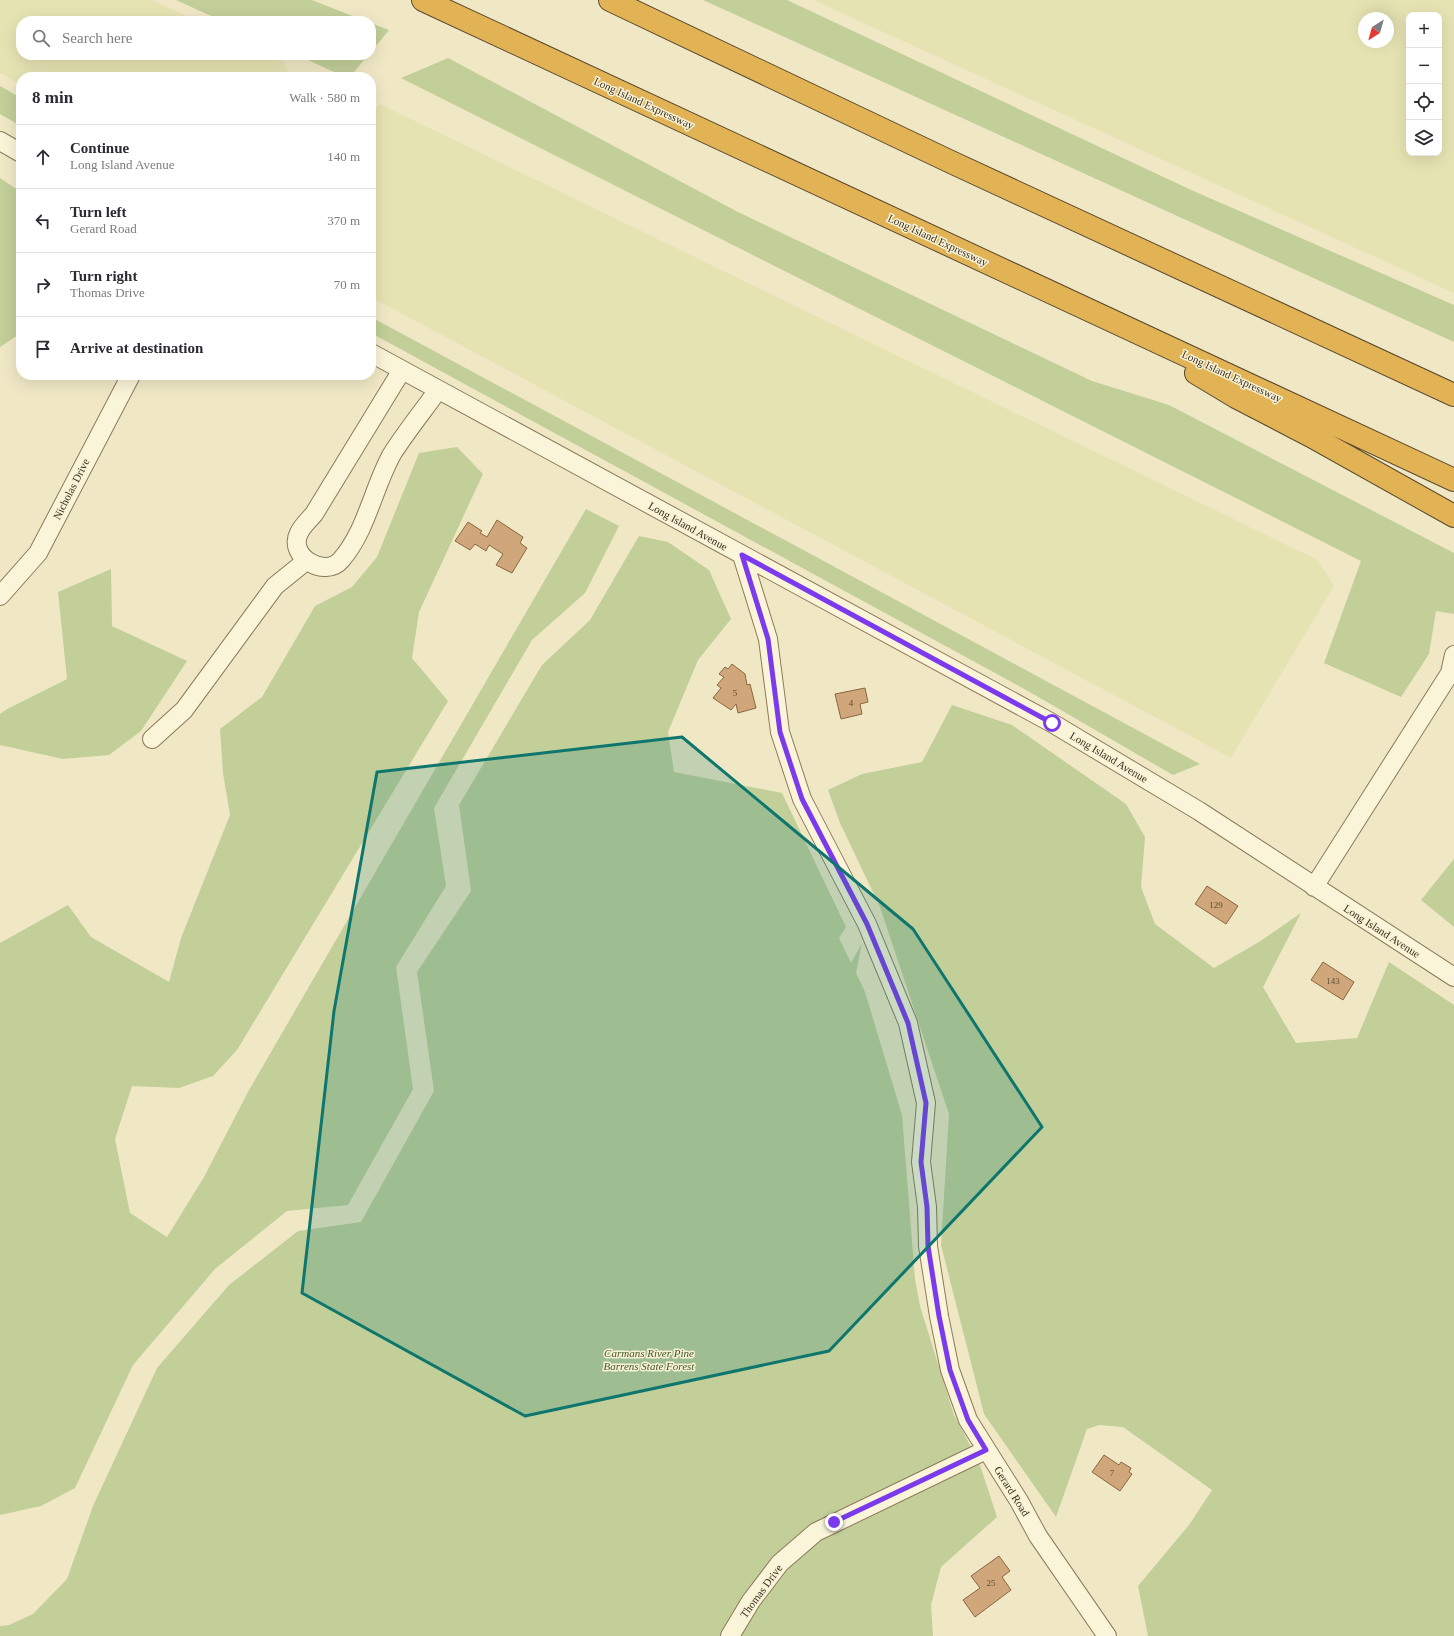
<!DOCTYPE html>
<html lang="en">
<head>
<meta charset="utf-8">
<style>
	:root { --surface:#fff; --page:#f2f2f3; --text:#2b2b33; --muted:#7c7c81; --line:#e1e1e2 }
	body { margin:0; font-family:Georgia,serif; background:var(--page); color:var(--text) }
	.controls { position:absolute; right:12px; top:12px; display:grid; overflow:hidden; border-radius:8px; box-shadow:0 4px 16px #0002 }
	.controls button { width:36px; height:36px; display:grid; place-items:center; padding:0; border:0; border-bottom:1px solid var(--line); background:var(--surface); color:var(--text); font:20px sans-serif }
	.compass { position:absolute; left:1358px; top:12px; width:36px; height:36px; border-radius:50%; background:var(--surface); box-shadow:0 4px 16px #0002; rotate:217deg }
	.stop { position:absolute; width:12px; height:12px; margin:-9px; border:3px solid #7c3aed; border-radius:50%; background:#fff }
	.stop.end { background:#7c3aed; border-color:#fff; box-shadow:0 1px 4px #0008 }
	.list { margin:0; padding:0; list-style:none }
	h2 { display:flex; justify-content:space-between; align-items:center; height:52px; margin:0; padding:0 16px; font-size:17px }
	h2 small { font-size:13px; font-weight:400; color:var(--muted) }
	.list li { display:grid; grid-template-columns:26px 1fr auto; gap:12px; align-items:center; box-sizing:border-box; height:64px; padding:0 16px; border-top:1px solid var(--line) }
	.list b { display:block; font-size:15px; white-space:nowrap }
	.list p { margin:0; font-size:13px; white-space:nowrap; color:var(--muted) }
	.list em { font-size:13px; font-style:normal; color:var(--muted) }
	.icon { flex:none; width:22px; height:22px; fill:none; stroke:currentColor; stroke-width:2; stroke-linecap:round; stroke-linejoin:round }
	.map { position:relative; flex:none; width:1454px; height:1636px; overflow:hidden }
	.search { position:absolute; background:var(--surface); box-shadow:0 4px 16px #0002; left:16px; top:16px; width:360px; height:44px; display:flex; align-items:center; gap:10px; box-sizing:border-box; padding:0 14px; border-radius:16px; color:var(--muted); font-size:15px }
	.panel { position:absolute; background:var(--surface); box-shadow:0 4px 16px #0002; left:16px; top:72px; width:360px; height:308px; border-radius:16px }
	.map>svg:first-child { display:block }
	.farmland { fill:#e6e3b3; fill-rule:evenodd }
	.green { fill:#c2cf99 }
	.building { fill:#cfa77a; stroke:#8c6640 }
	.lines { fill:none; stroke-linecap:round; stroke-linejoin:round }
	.minor-casing { stroke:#8c7a5b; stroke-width:20 }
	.highway-casing { stroke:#5a482f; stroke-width:24 }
	.minor { stroke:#faf4d9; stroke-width:18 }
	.highway { stroke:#e1b355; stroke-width:22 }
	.route { stroke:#7c3aed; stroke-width:5 }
	.marked { fill:#0f766e; fill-opacity:0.2; stroke:#0f766e; stroke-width:3; stroke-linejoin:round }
	.labels { text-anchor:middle; stroke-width:3; stroke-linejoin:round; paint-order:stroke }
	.number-label { font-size:9px; fill:#604e36 }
	.street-label { font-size:11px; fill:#3b301f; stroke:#f7f1d5 }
	.park-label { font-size:11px; font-style:italic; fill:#465825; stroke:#f7f1d5 }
</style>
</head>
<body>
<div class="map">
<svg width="1454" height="1636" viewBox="0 0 1454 1636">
	<rect width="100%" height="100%" fill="#f0e8c5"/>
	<path class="farmland" d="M0 0H152L197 21H21V55H270L283 61 289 73 287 77H21V85L0 73Z
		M813 0H1454V293ZM1409 15H1439V153H1409ZM1364 18H1388V42H1364Z
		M380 104 1318 560 1334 586 1231 758 371 297V112Z"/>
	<path class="green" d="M176 0H312L365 21H222Z
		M703 0H787L1189 189 1454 305V342Z
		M371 23 389 30 371 52Z
		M297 55H368L350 77H345Z
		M448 58 738 212 1092 381 1169 405 1454 553V614L1436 611 1429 654 1401 697 1324 663 1361 561 401 78Z
		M0 86 21 98V126L0 114Z
		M0 178 21 192V333L0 347Z
		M371 317 1200 764 1173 775 1028 691 371 333Z
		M457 447 483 474 419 612 412 658 448 701 237 1050 213 1076 179 1088 132 1086 115 1139 130 1213 167 1237 204 1177 249 1090 586 509 619 526 585 593 532 640 434 808 446 886 396 967 413 1089 348 1205 287 1211 215 1269 133 1365 75 1488 41 1506 0 1515V943L68 905 91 937 169 982 181 938 230 815 223 773 220 729 262 697 315 606 352 587 377 557 419 453Z
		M639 536 668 542 709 570 731 619 698 660 668 732 674 772 782 793 846 927 839 938 851 963 862 943 856 973 865 992 902 1115 915 1279 920 1306 954 1415 979 1462 997 1517 941 1567 931 1605 933 1636H0V1626L9 1625 33 1614 67 1579 93 1506 157 1368 229 1285 298 1231 361 1222 434 1091 417 972 471 891 459 805 542 665 590 620Z
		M111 569 112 626 187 661 141 731 109 755 63 759 0 745V714L7 709 67 679 58 592Z
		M952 705 1012 725 1126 804 1145 837 1141 887 1155 924 1214 968 1259 942 1301 913 1263 987 1296 1043 1357 1038 1389 962 1454 1005V1636H1148L1138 1586 1189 1525 1212 1490 1123 1427 1099 1425 1087 1429 1056 1517 984 1414 941 1245 949 1114 880 907 840 823 828 790 862 774 922 762Z
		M1454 859V927L1421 900Z"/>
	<path class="building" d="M497 520 523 537 520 543 527 548 512 573 496 565 503 554 489 545 486 551 475 544 470 550 455 541 468 522 482 531 480 533 487 537Z
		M732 664 745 674 747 685 750 684 756 708 738 713 736 704 731 710 713 698 721 688 717 685 724 677 719 674 725 667 728 669Z
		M865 688 868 702 860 704 862 714 841 719 835 694Z
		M1207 886 1238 906 1226 924 1195 904Z
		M1323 962 1354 982 1343 1000 1311 980Z
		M1104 1455 1119 1465 1121 1462 1131 1468 1129 1472 1132 1474 1120 1491 1092 1472Z
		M999 1556 1010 1571 1002 1577 1011 1590 975 1617 963 1600 980 1588 971 1576Z"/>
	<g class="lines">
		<defs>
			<path id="minor" d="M0 141 21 153
				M371 353 1052 723 1199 811 1454 977
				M402 370 314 514C309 520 302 526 299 533 287 556 325 579 341 560 367 530 373 488 392 454 406 432 423 411 438 390
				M742 555 768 639 780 732 802 799 867 924 908 1023 926 1103 921 1162 927 1207 928 1246 939 1316 950 1370 968 1420 1019 1501 1038 1536 1107 1636
				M0 596 38 553 131 375
				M152 739 184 710 275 586 306 561
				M1314 887 1450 673 1454 655
				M730 1636 751 1601 780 1563 816 1532 986 1450"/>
			<path id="highway" d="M423 0 1454 480
				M610 0 951 162 1454 395
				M1196 373 1236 397 1311 436 1454 516"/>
		</defs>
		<use href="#minor" class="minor-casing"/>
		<use href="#highway" class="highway-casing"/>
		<use href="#minor" class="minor"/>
		<use href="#highway" class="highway"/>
	</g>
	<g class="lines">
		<path class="route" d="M834 1522 986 1450 968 1420 950 1370 939 1316 928 1246 927 1207 921 1162 926 1103 908 1023 867 924 802 799 780 732 768 639 742 555 1052 723"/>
	</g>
	<path class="marked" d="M682 737 913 929 1042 1127 829 1351 525 1416 302 1293 334 1011 377 772Z"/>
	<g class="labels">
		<g class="number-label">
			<text x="735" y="696">5</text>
			<text x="851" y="706">4</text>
			<text x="1216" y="908">129</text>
			<text x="1333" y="984">143</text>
			<text x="1112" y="1476">7</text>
			<text x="991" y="1586">25</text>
		</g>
		<g class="street-label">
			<text transform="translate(644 103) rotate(25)" y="4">Long Island Expressway</text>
			<text transform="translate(938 240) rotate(25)" y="4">Long Island Expressway</text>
			<text transform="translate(1232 376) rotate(25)" y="4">Long Island Expressway</text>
			<text transform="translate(71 489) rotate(-63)" y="4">Nicholas Drive</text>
			<text transform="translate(688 526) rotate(29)" y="4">Long Island Avenue</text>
			<text transform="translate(1109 757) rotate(31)" y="4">Long Island Avenue</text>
			<text transform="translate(1382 931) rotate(33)" y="4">Long Island Avenue</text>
			<text transform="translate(1012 1491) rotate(58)" y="4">Gerard Road</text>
			<text transform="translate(761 1591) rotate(-54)" y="4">Thomas Drive</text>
		</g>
		<g class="park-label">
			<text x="649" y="1357">Carmans River Pine<tspan x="649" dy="13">Barrens State Forest</tspan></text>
		</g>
	</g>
</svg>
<div class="controls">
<button>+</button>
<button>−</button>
<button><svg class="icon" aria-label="locate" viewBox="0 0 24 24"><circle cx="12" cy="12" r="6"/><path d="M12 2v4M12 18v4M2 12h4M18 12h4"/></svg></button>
<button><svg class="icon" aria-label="layers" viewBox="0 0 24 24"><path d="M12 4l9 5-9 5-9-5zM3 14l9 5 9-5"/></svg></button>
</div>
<svg class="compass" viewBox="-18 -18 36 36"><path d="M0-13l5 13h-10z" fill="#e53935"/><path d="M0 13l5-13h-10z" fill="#7c7c81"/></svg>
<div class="stop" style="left:1052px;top:723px"></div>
<div class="stop end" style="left:834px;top:1522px"></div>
<div class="search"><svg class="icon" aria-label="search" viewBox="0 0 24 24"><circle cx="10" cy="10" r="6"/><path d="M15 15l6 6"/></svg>Search here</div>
<section class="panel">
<h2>8 min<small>Walk · 580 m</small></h2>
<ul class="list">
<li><svg class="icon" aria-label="ahead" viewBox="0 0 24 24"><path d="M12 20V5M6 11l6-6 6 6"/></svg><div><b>Continue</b><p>Long Island Avenue</p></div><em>140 m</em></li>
<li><svg class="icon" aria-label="left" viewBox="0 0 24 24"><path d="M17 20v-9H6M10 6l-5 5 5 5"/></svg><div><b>Turn left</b><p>Gerard Road</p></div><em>370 m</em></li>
<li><svg class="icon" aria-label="right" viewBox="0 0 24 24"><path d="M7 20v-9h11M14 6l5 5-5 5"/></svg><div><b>Turn right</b><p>Thomas Drive</p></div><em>70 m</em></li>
<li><svg class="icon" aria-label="arrive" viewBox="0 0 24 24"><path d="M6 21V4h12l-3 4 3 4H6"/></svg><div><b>Arrive at destination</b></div></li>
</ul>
</section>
</div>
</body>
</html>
